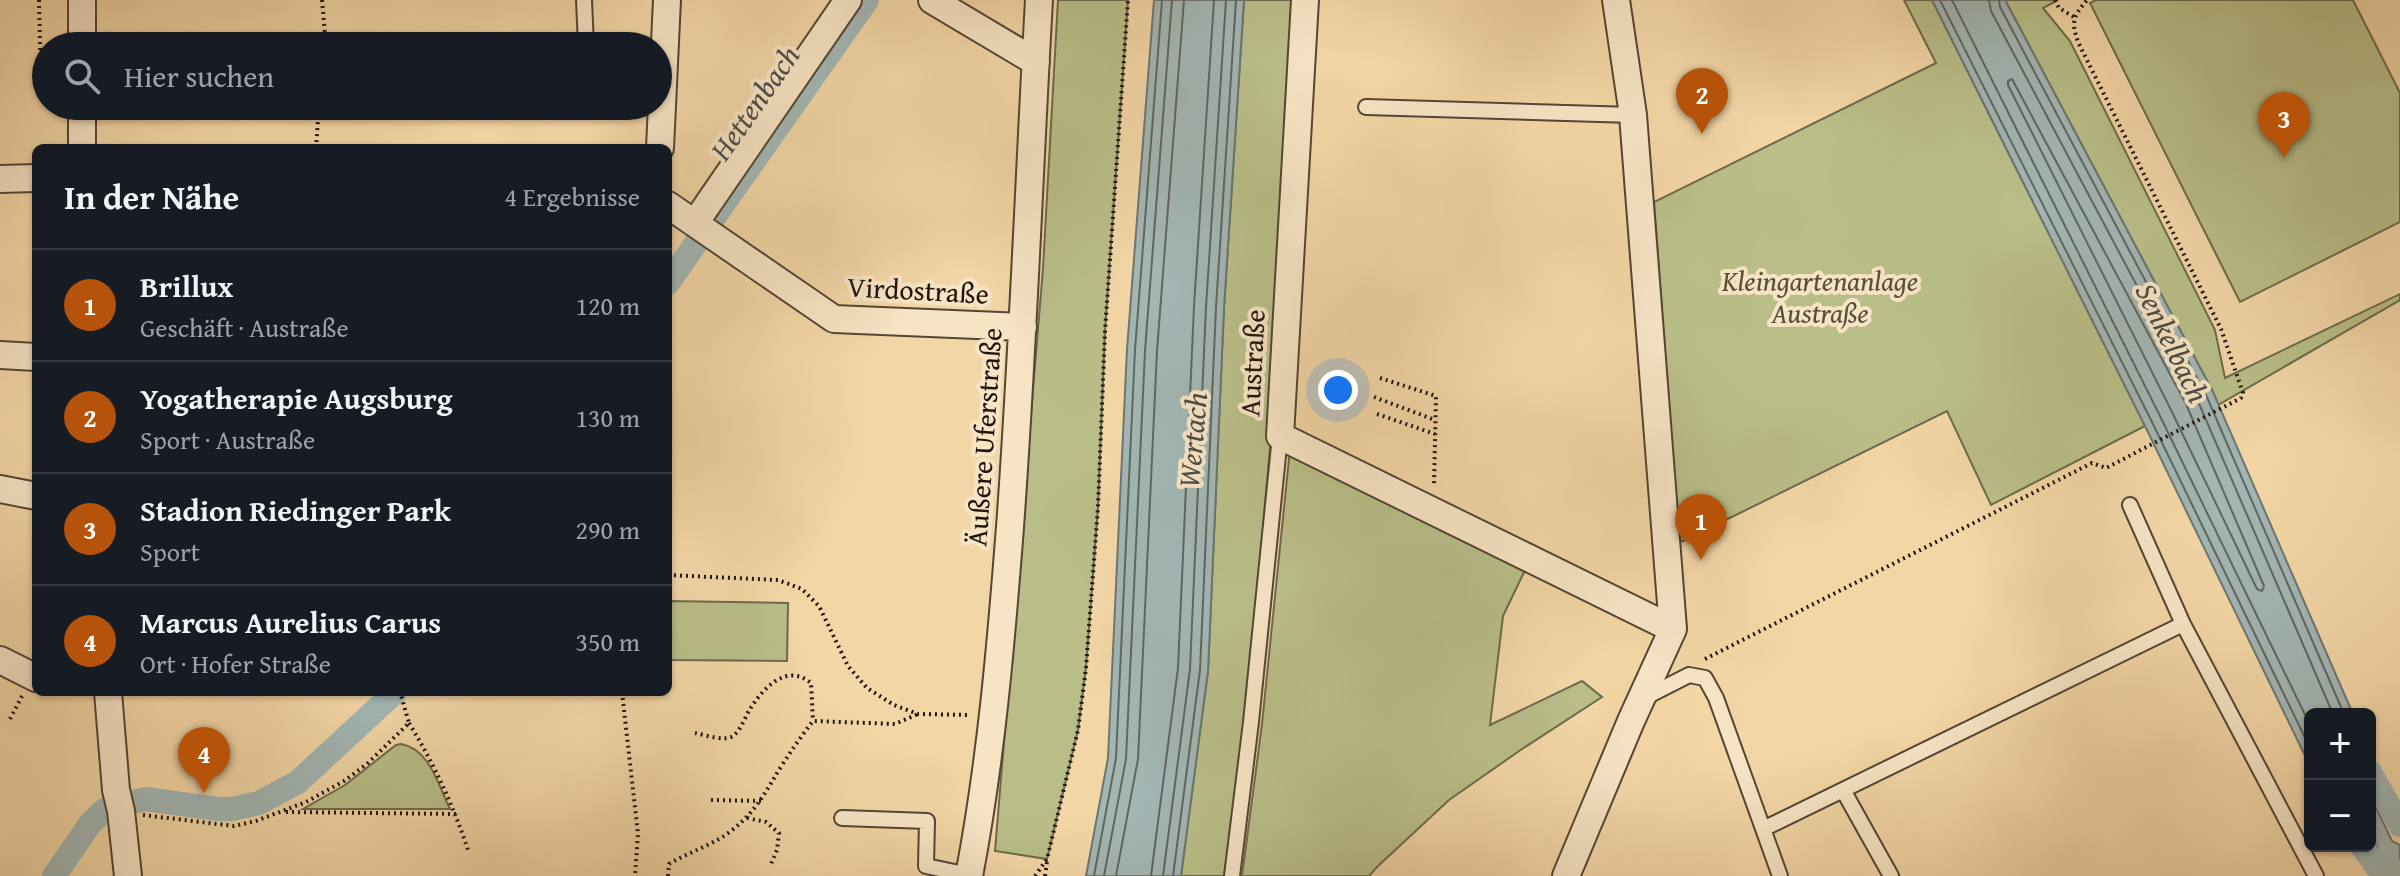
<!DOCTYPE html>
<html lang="de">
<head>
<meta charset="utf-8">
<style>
	:root { --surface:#171b24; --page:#20242c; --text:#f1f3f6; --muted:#9ea1a6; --line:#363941; --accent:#b45309 }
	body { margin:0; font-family:"Gentium Book Plus",serif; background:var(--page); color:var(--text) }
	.controls { position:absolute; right:24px; bottom:24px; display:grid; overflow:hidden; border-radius:12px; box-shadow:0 2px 6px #0004 }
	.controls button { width:72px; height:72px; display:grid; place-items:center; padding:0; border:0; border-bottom:2px solid var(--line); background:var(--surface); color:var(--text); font:40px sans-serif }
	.you { position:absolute; left:1338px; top:390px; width:28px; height:28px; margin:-20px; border:6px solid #fff; border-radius:50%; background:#1a73e8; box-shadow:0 0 0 12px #1a73e833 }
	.badge { display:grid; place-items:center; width:52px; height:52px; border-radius:50%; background:var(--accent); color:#fff; font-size:26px; font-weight:700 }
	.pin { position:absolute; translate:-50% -66px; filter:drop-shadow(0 2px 4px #0008) }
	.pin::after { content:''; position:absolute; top:42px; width:28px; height:24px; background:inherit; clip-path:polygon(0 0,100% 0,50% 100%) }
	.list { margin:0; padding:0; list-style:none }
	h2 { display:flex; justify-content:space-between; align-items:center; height:104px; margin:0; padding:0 32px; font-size:34px }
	h2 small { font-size:26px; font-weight:400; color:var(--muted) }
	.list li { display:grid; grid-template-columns:52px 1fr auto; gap:24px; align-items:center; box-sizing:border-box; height:112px; padding:0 32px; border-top:2px solid var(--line) }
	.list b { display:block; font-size:30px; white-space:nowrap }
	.list p { margin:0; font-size:26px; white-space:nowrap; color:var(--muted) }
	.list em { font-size:26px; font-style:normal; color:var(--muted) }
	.icon { flex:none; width:44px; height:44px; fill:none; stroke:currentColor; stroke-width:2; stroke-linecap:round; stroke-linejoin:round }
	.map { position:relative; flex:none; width:2400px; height:876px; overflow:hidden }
	.search { position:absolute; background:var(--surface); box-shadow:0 2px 6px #0004; left:32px; top:32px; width:640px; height:88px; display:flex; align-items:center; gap:20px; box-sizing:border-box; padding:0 28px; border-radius:44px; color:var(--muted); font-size:30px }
	.panel { position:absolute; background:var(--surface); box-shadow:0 2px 6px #0004; left:32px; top:144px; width:640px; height:552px; border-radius:12px }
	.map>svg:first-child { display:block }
	.green { fill:#b9be88; stroke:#6c6a4b; stroke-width:2 }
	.water { fill:#a2b6b4; stroke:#6e7672; stroke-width:2 }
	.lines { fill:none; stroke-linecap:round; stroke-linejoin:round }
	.shore { stroke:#606661; stroke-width:2 }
	.canal { stroke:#a2b6b4; stroke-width:24 }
	.service-casing { stroke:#544534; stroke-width:18 }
	.minor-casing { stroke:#544534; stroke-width:30 }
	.path { stroke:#1f150e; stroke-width:4; stroke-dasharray:2 4; stroke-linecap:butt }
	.service { stroke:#f7e4c5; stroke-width:14 }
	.minor { stroke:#f7e4c5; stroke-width:26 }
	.labels { text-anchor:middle; stroke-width:8; stroke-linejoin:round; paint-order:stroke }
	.park-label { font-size:28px; font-style:italic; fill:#555039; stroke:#f7e4c5 }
	.street-label { font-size:28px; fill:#1f150e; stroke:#f7e4c5 }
	.water-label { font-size:30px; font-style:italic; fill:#4d4d48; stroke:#f7e4c5 }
</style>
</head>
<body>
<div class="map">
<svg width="2400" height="876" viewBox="0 0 2400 876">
	<rect width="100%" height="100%" fill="#f3d6a6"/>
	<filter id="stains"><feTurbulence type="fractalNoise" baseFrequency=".0025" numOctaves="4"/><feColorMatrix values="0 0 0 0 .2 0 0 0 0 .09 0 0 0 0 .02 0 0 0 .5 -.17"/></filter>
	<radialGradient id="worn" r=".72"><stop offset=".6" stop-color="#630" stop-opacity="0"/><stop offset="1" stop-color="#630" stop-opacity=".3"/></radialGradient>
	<path class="green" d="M1058 0H1128L1105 331 1098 507 1086 668 1078 730 1047 859 995 851 1043 268Z
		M1244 0H1298L1271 436 1246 721 1224 876H1181L1208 671 1224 308Z
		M1904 0H1932L2145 426 1991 505 1947 411 1679 543 1654 202 1936 63Z
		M2005 0H2058L2043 8 2070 41 2215 330 2225 378 2400 294V300L2218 405 2213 392Z
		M2096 0H2353L2400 93V222L2240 302 2090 3Z
		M1290 449 1527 566 1503 616 1490 725 1582 681 1602 697 1522 749 1449 800 1377 867 1369 876H1242L1262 724Z
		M668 601 788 603 787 661 668 660Z
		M401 744C430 749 438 785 450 809H303L345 785 396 745Z"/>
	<path class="water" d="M1154 0H1244L1224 308 1208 671 1181 876H1086L1108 758 1127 349Z
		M1932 0H2005L2213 392 2353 714H2310V766L2145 426Z
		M2370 795 2392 841 2400 845V876H2375L2378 849 2370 833Z"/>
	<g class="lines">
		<path class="shore" d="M1940 0 2152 422 2310 748
			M1952 0 2161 418 2310 725
			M1989 0 1991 11 2197 399 2333 714
			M1999 0 2000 7 2206 395 2344 714
			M2012 79 2186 404 2264 586 2262 591 2257 589 2172 412 2008 85V81Z
			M1094 876 1116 758 1135 350 1162 0
			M1104 876 1126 759 1145 351 1172 0
			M1116 876 1138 759 1157 351 1184 0
			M1151 876 1178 668 1194 306 1214 0
			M1163 876 1190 669 1206 307 1226 0
			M1173 876 1200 670 1216 307 1236 0"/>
		<path class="canal" d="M668 283 867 0
			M2370 772 2400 825
			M2362 846 2377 867 2400 872
			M54 876 90 824 104 810 145 799 218 809H232L259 803 298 782 395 692"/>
		<defs>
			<path id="service" d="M584 0 586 46
				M588 106V111
				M1366 107 1633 115
				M2130 505 2183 624 2316 876
				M1644 698 1689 675 1705 678 1716 698 1780 876
				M1843 790 1891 876
				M842 818 927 821 926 866 969 875
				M1763 829 2183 624
				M1232 876 1251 722 1280 436"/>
			<path id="minor" d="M932 0 1036 62
				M1305 0 1280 436 1673 629
				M82 46V0
				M82 106V148
				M660 148 667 0
				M0 179 36 178
				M668 205 834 319 1023 327
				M695 223 848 0
				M0 355 36 357
				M0 489 36 496
				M0 660 36 678
				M108 692 116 790 121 811 128 876
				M969 876C991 761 1001 644 1010 527 1023 351 1029 176 1039 0
				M1566 876 1631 721 1673 629 1633 115 1616 0"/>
		</defs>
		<use href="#service" class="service-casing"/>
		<use href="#minor" class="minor-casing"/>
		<path class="path" d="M39 0 41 88 46 89
			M322 0 326 46
			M2055 0 2059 8 2074 17
			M1682 80 1699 119
			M316 148 319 106
			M1380 378 1436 396 1434 487
			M1374 397 1435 420
			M1377 414 1435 434
			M668 575 778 580 802 589 819 606 848 666 867 688 894 705 918 714 971 715
			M1705 659 2092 463 2106 468 2241 398 2243 393 2221 329 2078 42C2071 21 2073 17 2087 0
			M622 692 638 834 635 876
			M10 719 22 696
			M409 723C434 764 453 805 468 850
			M695 733C706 735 724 742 733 736 741 730 745 717 750 709 764 687 787 663 811 683L813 721
			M711 800 762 801
			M286 812 456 814
			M143 815 234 826 256 821 306 802 344 781 367 764 409 723 400 692
			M747 818 766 822 779 833 777 850 771 864
			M668 876 669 864C689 852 713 845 731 831 758 810 766 790 784 762 793 748 803 734 813 721L895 724 918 714
			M1035 876 1047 859 1078 730 1086 668 1098 507 1105 331 1128 0
			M1045 876 1047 862"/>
		<use href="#service" class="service"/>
		<use href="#minor" class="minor"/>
	</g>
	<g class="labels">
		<g class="park-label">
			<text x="1820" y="291">Kleingartenanlage<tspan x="1820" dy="32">Austraße</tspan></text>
		</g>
		<g class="street-label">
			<text transform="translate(918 290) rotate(3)" y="10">Virdostraße</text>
			<text transform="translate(1252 363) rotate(-87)" y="10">Austraße</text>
			<text transform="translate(984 437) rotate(-86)" y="10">Äußere Uferstraße</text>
		</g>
		<g class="water-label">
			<text transform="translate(755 103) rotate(-55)" y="10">Hettenbach</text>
			<text transform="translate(2172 343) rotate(64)" y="10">Senkelbach</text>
			<text transform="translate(1193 440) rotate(-85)" y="10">Wertach</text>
		</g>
	</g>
	<rect width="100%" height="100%" filter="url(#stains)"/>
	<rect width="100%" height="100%" fill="url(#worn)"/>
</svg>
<div class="controls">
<button>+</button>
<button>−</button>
</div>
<div class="you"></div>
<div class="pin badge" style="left:1701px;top:560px">1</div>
<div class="pin badge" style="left:1702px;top:134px">2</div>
<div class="pin badge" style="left:2284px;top:158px">3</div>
<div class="pin badge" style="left:204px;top:793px">4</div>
<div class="search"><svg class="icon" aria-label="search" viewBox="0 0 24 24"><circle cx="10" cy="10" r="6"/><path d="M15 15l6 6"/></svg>Hier suchen</div>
<section class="panel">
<h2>In der Nähe<small>4 Ergebnisse</small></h2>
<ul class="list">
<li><span class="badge">1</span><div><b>Brillux</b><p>Geschäft · Austraße</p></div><em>120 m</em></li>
<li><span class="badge">2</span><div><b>Yogatherapie Augsburg</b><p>Sport · Austraße</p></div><em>130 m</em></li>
<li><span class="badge">3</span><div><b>Stadion Riedinger Park</b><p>Sport</p></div><em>290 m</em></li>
<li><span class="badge">4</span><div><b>Marcus Aurelius Carus</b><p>Ort · Hofer Straße</p></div><em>350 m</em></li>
</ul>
</section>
</div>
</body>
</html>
